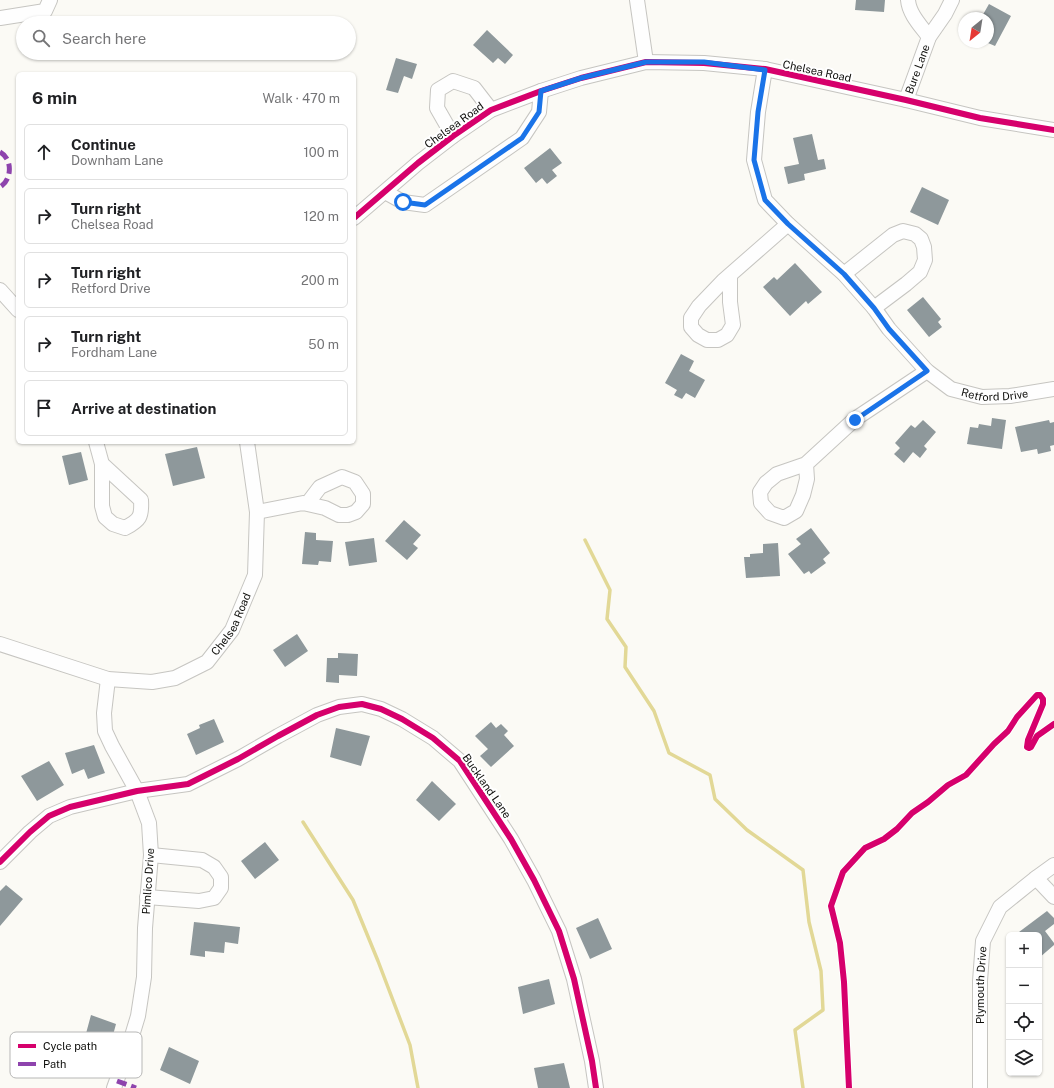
<!DOCTYPE html>
<html lang="en">
<head>
<meta charset="utf-8">
<style>
	:root { --surface:#fff; --page:#f2f2f2; --text:#202124; --muted:#757577; --line:#e0e0e0 }
	body { margin:0; font-family:"Public Sans",sans-serif; background:var(--page); color:var(--text) }
	.controls { position:absolute; right:12px; bottom:12px; display:grid; overflow:hidden; border-radius:6px; box-shadow:0 1px 3px #0004 }
	.controls button { width:36px; height:36px; display:grid; place-items:center; padding:0; border:0; border-bottom:1px solid var(--line); background:var(--surface); color:var(--text); font:20px sans-serif }
	.compass { position:absolute; left:958px; top:12px; width:36px; height:36px; border-radius:50%; background:var(--surface); box-shadow:0 1px 3px #0004; rotate:210deg }
	.stop { position:absolute; width:12px; height:12px; margin:-9px; border:3px solid #1a73e8; border-radius:50%; background:#fff }
	.stop.end { background:#1a73e8; border-color:#fff; box-shadow:0 1px 4px #0008 }
	.list { margin:0; padding:0; list-style:none }
	h2 { display:flex; justify-content:space-between; align-items:center; height:52px; margin:0; padding:0 16px; font-size:17px }
	h2 small { font-size:13px; font-weight:400; color:var(--muted) }
	.list li { display:grid; grid-template-columns:26px 1fr auto; gap:12px; align-items:center; box-sizing:border-box; height:56px; margin:0 8px 8px; padding:0 8px; border:1px solid var(--line); border-radius:6px }
	.list b { display:block; font-size:15px; white-space:nowrap }
	.list p { margin:0; font-size:13px; white-space:nowrap; color:var(--muted) }
	.list em { font-size:13px; font-style:normal; color:var(--muted) }
	.icon { flex:none; width:22px; height:22px; fill:none; stroke:currentColor; stroke-width:2; stroke-linecap:round; stroke-linejoin:round }
	.map { position:relative; flex:none; width:1054px; height:1088px; overflow:hidden }
	.search { position:absolute; background:var(--surface); box-shadow:0 1px 3px #0004; left:16px; top:16px; width:340px; height:44px; display:flex; align-items:center; gap:10px; box-sizing:border-box; padding:0 14px; border-radius:22px; color:var(--muted); font-size:15px }
	.panel { position:absolute; background:var(--surface); box-shadow:0 1px 3px #0004; left:16px; top:72px; width:340px; height:372px; border-radius:6px }
	.map>svg:first-child { display:block }
	.lines { fill:none; stroke-linecap:round; stroke-linejoin:round }
	.stream { stroke:#e2d896; stroke-width:3.5 }
	.building { fill:#8e989b }
	.minor-casing { stroke:#c6c5c1; stroke-width:16 }
	.minor { stroke:#fefefe; stroke-width:14 }
	.quiet { stroke:#8e44ad; stroke-width:5; stroke-dasharray:10 5; stroke-linecap:butt }
	.cycleway-casing { stroke:#fff; stroke-width:8 }
	.cycleway { stroke:#d6006c; stroke-width:6 }
	.route { stroke:#1a73e8; stroke-width:5 }
	.labels { text-anchor:middle; stroke-width:4; stroke-linejoin:round; paint-order:stroke }
	.street-label { font-size:11px; fill:#0e0e0b; stroke:#fff }
	.key { fill:#fff; stroke:#b7b7b6; stroke-width:1 }
	.key-label { font-size:11px; fill:#0e0e0b }
</style>
</head>
<body>
<div class="map">
<svg width="1054" height="1088" viewBox="0 0 1054 1088">
	<rect width="100%" height="100%" fill="#fbfaf5"/>
	<g class="lines">
		<path class="stream" d="M585 540 610 590 607 619 626 647 625 667 654 711 669 753 710 775 715 799 747 830 803 870 809 922 821 971 823 1010 795 1030 803 1088
			M303 822 353 900 378 961 410 1045 418 1088"/>
	</g>
	<path class="building" d="M856 0H885L884 12 855 10Z
		M989 4 1011 16 995 46 988 43V18H981Z
		M487 30 513 55 505 64 498 58 493 63 473 45Z
		M396 58 417 64 412 79 404 76 398 93 386 90Z
		M812 134 818 160 824 159 826 169 804 174 805 180 788 184 784 167 799 164 793 138Z
		M550 148 562 163 552 170 557 176 547 184 542 178 536 183 524 168Z
		M922 187 949 200 938 225 910 212Z
		M795 263 822 292 808 304 806 301 790 316 763 287 774 277 777 280Z
		M923 297 941 319 938 322 942 327 929 337 907 310Z
		M681 354 694 361 689 371 705 380 695 398 686 393 682 399 674 395 677 390 665 383Z
		M992 418 1006 420 1002 449 967 444 970 427 978 428 979 424 991 426Z
		M923 420 936 432 924 446 927 449 920 458 913 452 904 463 894 454 900 448 895 443 911 425 915 428Z
		M1049 420 1050 423 1054 422V445L1050 446 1051 451 1038 454 1037 449 1021 452 1015 427Z
		M197 447 205 478 173 486 165 454Z
		M81 452 88 480 69 485 62 456Z
		M404 520 421 535 413 544 418 548 407 560 385 541Z
		M811 528 830 553 823 559 826 563 811 574 809 571 804 574 788 554 801 544 796 539Z
		M305 532 316 533V540L333 541 331 562 319 561 318 565 302 564Z
		M374 538 377 562 349 566 345 542Z
		M778 543 780 576 746 578 744 557H750V554L763 553V544Z
		M297 634 308 651 285 667 273 650Z
		M338 653 358 654 357 676 339 675V683L326 682 327 658H338Z
		M214 719 224 742 196 755 187 734 200 728 199 725Z
		M491 722 496 728 501 724 508 731 504 735 514 746 491 767 480 756 488 749 475 736Z
		M336 728 370 736 361 766 330 757Z
		M94 745 105 773 88 779 84 769 72 774 65 753Z
		M49 761 64 785 37 801 21 776Z
		M432 781 456 804 439 821 416 800Z
		M265 842 279 860 255 879 241 861Z
		M6 885 23 899 0 926V891Z
		M1047 911 1054 918V924L1045 931 1054 943V945L1039 958V935H1015Z
		M598 918 612 949 590 959 576 928Z
		M194 922 240 927 238 944 225 942 224 953 205 951V957L190 955Z
		M549 979 555 1004 523 1014 518 987Z
		M91 1015 116 1024 106 1061 81 1052Z
		M169 1047 199 1061 190 1084 160 1070Z
		M564 1063 570 1088H538L534 1068Z"/>
	<g class="lines">
		<defs>
			<g id="minor">
				<path d="M637 0 646 62"/>
				<path d="M908 0C909 14 921 26 929 37"/>
				<path d="M0 18 45 11 50 0"/>
				<path id="s1" d="M765 69 758 112 754 160 765 200 788 224 844 274 874 308 889 329 927 371 951 389 982 397 1010 396 1054 389"/>
				<path id="s2" d="M906 100 929 37 945 14 952 0"/>
				<path d="M453 136 437 108 438 90 453 81 474 88 491 110"/>
				<path d="M385 192 403 202 425 205 522 138 539 112 541 91"/>
				<path d="M354 218 418 163 453 136 491 110 541 91 581 78 646 62 704 63 765 69 906 100 980 118 1054 130"/>
				<path d="M844 274 893 235 903 231 915 234 921 239 924 247 925 260 920 272 906 284 874 308"/>
				<path d="M730 275V302L733 325 727 335 718 340H707L698 335 691 327V318L699 306 723 281 788 224"/>
				<path d="M0 290 18 310"/>
				<path d="M96 442 102 464V506L105 517 113 524 125 528C140 520 142 517 141 500L102 464"/>
				<path d="M806 464 807 479 803 495 796 511 784 518 770 513 761 503 760 492 766 483 777 474 806 464 855 419 927 371"/>
				<path d="M257 512 303 503 325 508 339 515H348L356 512 363 504V494L355 482 342 477 320 487 307 504"/>
				<path id="s3" d="M0 644 108 679 152 682 175 678 207 662 232 630 255 575 257 512 247 442"/>
				<path d="M108 679 104 713 105 731 112 746 137 791 149 823 151 855 145 928 144 977 138 1016 128 1049 114 1088"/>
				<path d="M0 862 30 832 49 816 70 807 137 791 188 784 238 759 278 736 317 715 339 707 362 704 381 709 402 719 433 738 460 761 511 839 534 880 559 931 574 979 592 1061 596 1088"/>
				<path d="M1036 878 1054 897"/>
				<path d="M147 897 199 901 214 898 221 888V877L214 867 202 860 151 855"/>
				<path id="s4" d="M980 1088V981L983 941 1000 907 1036 878 1054 865"/>
			</g>
		</defs>
		<use href="#minor" class="minor-casing"/>
		<use href="#minor" class="minor"/>
		<path class="quiet" d="M0 152C13 159 12 180 0 187
			M117 1081 136 1088"/>
		<defs>
			<path id="cycleway" d="M354 218 418 163 453 136 491 110 541 91 581 78 646 62 704 63 765 69 906 100 980 118 1054 130
				M0 862 30 832 49 816 70 807 137 791 188 784 238 759 278 736 317 715 339 707 362 704 381 709 402 719 433 738 460 761 511 839 534 880 559 931 574 979 592 1061 596 1088
				M849 1088 844 982 840 943 831 906 843 872 865 848 884 839 897 829 912 813 928 802 948 785 966 775 994 744 1008 731 1017 717 1037 695H1040L1043 699V704L1028 740 1027 747 1029 748 1031 747 1037 736 1054 724"/>
		</defs>
		<use href="#cycleway" class="cycleway-casing"/>
		<use href="#cycleway" class="cycleway"/>
	</g>
	<g class="lines">
		<path class="route" d="M403 202 425 205 522 138 539 112 541 91 581 78 646 62H704L765 70 758 112 754 160 765 200 788 224 844 274 874 308 889 329 927 371 855 420"/>
	</g>
	<g class="labels">
		<g class="street-label">
			<text dy="4" stroke="none"><textPath href="#s2" startOffset="33">Bure Lane</textPath></text>
			<text transform="translate(817 71) rotate(12)" y="4">Chelsea Road</text>
			<text transform="translate(454 125) rotate(-36)" y="4">Chelsea Road</text>
			<text dy="4" stroke="none"><textPath href="#s1" startOffset="444">Retford Drive</textPath></text>
			<text dy="4" stroke="none"><textPath href="#s3" startOffset="262">Chelsea Road</textPath></text>
			<text transform="translate(487 786) rotate(55)" y="4">Buckland Lane</text>
			<text transform="translate(148 881) rotate(-86)" y="4">Pimlico Drive</text>
			<text dy="4" stroke="none"><textPath href="#s4" startOffset="103">Plymouth Drive</textPath></text>
		</g>
	</g>
	<rect x="10" y="1032" width="132" height="46" rx="6" class="key"/>
	<rect x="18" y="1044" width="18" height="4" fill="#d6006c"/>
	<rect x="18" y="1062" width="18" height="4" fill="#8e44ad"/>
	<g class="key-label">
		<text x="43" y="1050">Cycle path</text>
		<text x="43" y="1068">Path</text>
	</g>
</svg>
<div class="controls">
<button>+</button>
<button>−</button>
<button><svg class="icon" aria-label="locate" viewBox="0 0 24 24"><circle cx="12" cy="12" r="6"/><path d="M12 2v4M12 18v4M2 12h4M18 12h4"/></svg></button>
<button><svg class="icon" aria-label="layers" viewBox="0 0 24 24"><path d="M12 4l9 5-9 5-9-5zM3 14l9 5 9-5"/></svg></button>
</div>
<svg class="compass" viewBox="-18 -18 36 36"><path d="M0-13l5 13h-10z" fill="#e53935"/><path d="M0 13l5-13h-10z" fill="#757577"/></svg>
<div class="stop" style="left:403px;top:202px"></div>
<div class="stop end" style="left:855px;top:420px"></div>
<div class="search"><svg class="icon" aria-label="search" viewBox="0 0 24 24"><circle cx="10" cy="10" r="6"/><path d="M15 15l6 6"/></svg>Search here</div>
<section class="panel">
<h2>6 min<small>Walk · 470 m</small></h2>
<ul class="list">
<li><svg class="icon" aria-label="ahead" viewBox="0 0 24 24"><path d="M12 20V5M6 11l6-6 6 6"/></svg><div><b>Continue</b><p>Downham Lane</p></div><em>100 m</em></li>
<li><svg class="icon" aria-label="right" viewBox="0 0 24 24"><path d="M7 20v-9h11M14 6l5 5-5 5"/></svg><div><b>Turn right</b><p>Chelsea Road</p></div><em>120 m</em></li>
<li><svg class="icon" aria-label="right" viewBox="0 0 24 24"><path d="M7 20v-9h11M14 6l5 5-5 5"/></svg><div><b>Turn right</b><p>Retford Drive</p></div><em>200 m</em></li>
<li><svg class="icon" aria-label="right" viewBox="0 0 24 24"><path d="M7 20v-9h11M14 6l5 5-5 5"/></svg><div><b>Turn right</b><p>Fordham Lane</p></div><em>50 m</em></li>
<li><svg class="icon" aria-label="arrive" viewBox="0 0 24 24"><path d="M6 21V4h12l-3 4 3 4H6"/></svg><div><b>Arrive at destination</b></div></li>
</ul>
</section>
</div>
</body>
</html>
